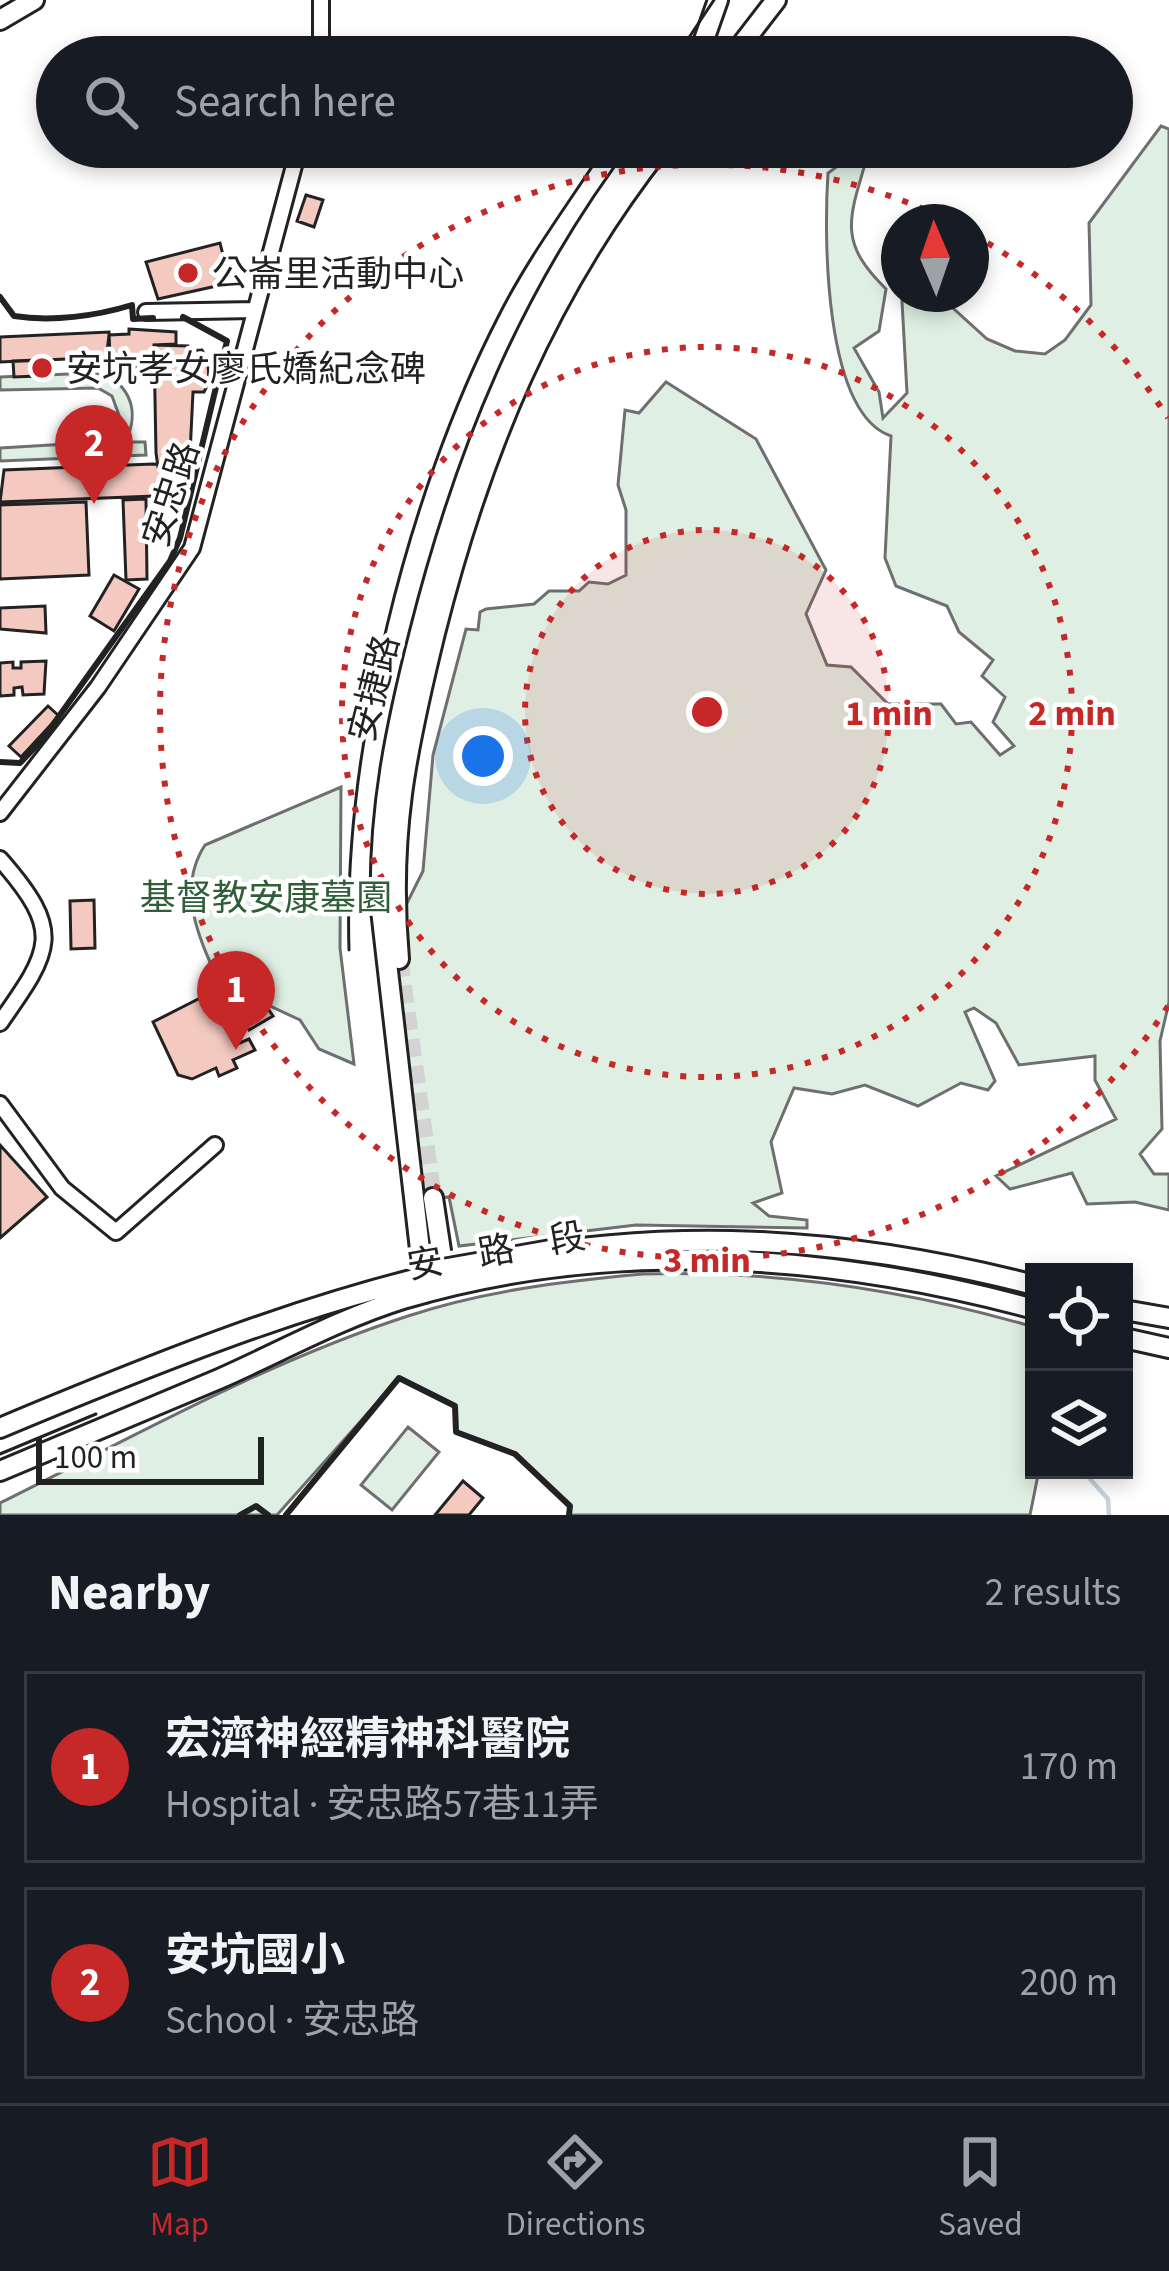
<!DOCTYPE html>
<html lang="en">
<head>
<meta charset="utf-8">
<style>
	:root { --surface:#171b24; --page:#20242c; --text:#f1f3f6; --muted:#9ea1a6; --line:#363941; --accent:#c62828 }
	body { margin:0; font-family:"Source Sans 3","Noto Sans TC",sans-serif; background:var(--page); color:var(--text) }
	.controls { position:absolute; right:36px; bottom:36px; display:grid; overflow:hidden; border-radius:0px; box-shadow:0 6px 18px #0003 }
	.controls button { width:108px; height:108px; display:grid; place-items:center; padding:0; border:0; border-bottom:3px solid var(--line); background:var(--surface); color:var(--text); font:60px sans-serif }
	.compass { position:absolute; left:881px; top:204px; width:108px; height:108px; border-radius:50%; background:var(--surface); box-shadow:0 6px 18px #0003; rotate:358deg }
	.scale { position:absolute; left:36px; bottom:30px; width:228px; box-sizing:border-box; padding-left:12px; border:6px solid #222; border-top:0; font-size:33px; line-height:42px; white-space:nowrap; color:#222; -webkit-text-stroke:9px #fff; paint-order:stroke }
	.you { position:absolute; left:483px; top:756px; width:42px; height:42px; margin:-30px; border:9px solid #fff; border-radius:50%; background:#1a73e8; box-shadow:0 0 0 18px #1a73e833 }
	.badge { display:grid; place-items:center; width:78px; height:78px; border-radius:50%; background:var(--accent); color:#fff; font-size:39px; font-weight:700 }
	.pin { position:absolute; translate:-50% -99px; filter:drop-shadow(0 3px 6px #0008) }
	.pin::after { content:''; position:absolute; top:63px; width:42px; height:36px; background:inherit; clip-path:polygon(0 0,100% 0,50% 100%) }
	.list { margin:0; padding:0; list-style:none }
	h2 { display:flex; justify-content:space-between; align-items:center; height:156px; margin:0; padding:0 48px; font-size:51px }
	h2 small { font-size:39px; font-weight:400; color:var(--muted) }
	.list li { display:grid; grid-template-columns:78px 1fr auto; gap:36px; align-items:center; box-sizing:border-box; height:192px; margin:0 24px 24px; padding:0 24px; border:3px solid var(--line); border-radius:0px }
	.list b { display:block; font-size:45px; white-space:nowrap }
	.list p { margin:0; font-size:39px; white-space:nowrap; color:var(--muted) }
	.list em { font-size:39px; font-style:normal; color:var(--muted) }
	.icon { flex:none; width:66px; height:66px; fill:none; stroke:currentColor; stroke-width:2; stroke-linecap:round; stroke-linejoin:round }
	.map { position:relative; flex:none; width:1169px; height:1515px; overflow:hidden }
	.search { position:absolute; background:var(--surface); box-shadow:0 6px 18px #0003; left:36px; right:36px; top:36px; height:132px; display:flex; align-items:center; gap:30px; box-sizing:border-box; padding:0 42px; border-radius:66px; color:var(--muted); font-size:45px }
	.sheet { height:588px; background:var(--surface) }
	nav { display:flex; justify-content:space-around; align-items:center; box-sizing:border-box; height:168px; border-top:3px solid var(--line); background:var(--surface); font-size:33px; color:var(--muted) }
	nav a { display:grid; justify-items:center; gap:6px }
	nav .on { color:var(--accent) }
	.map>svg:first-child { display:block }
	.green { fill:#e0efe3; stroke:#6f6f6f; stroke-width:3 }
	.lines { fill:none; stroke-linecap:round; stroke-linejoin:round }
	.stream { stroke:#c7d3dd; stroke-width:4.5 }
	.building { fill:#f3c9c0; stroke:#222; stroke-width:3 }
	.secondary-tunnel { stroke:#d3d3d3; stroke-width:18; stroke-dasharray:18 9; stroke-linecap:butt }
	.street-casing { stroke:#222; stroke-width:20 }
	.secondary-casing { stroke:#222; stroke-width:24 }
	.street { stroke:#fff; stroke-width:14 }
	.secondary { stroke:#fff; stroke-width:18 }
	.tram { stroke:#222; stroke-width:3 }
	.wall { stroke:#222; stroke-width:6 }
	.ring { fill:none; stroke:#c62828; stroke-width:6; stroke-dasharray:6 12 }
	.poi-dot { fill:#c62828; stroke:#fff; stroke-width:4.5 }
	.labels { text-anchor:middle; stroke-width:9; stroke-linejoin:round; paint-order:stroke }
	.poi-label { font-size:36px; fill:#222; stroke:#fff; text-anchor:start }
	.street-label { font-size:36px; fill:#222; stroke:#fff }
	.park-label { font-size:36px; fill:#2f5e38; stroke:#fff }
	.centre { fill:#c62828; stroke:#fff; stroke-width:6 }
	.ring-label { font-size:36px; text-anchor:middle; font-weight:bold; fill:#c62828; stroke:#fff; stroke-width:9; stroke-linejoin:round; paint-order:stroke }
</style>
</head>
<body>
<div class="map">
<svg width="1169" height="1515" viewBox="0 0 1169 1515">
	<rect width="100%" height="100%" fill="#fff"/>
	<path class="green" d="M1161 126 1169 129V1002L1160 1041 1162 1129 1140 1154 1154 1174H1169V1210L1135 1202 1087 1204 1072 1173 1010 1189 996 1176 1116 1119 1095 1080V1056L1019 1065 996 1023 974 1008 965 1012 995 1081 988 1090 961 1083 918 1106 865 1085 832 1094 794 1088 771 1142 782 1193 753 1203 769 1216 807 1220V1228L636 1225 459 1246 449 1197 423 1200 390 960 408 957 404 909 423 871 433 755 466 629 478 630 480 612 486 609 534 604 549 591H579L589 582 608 584 626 575V510L618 485 625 410 639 413 666 382 756 439 826 570 806 614 827 665 851 667 888 704H941L956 724 971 722 1000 755 1014 746 993 722 1005 697 982 676 993 660 959 632 947 606 896 586 885 558 891 436C823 413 824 233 828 173L849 158 866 161C848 221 839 243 886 289L879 331 854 348 879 392 883 418 907 393 902 301 944 300 987 339 1015 351 1045 354 1065 340 1091 305 1089 223Z
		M91 373C128 377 142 410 125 442H145L146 455 0 461V448L101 442 114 433 120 418 112 396 98 388 0 390V377Z
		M341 787 340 948 354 1064 319 1049 300 1020 255 999 225 995C204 948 173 894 205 845Z
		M643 1274C775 1270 907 1290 1034 1327V1470H1039L1030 1515H569L570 1506 515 1454 456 1432 455 1405 399 1378 277 1515H0V1503C133 1437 266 1362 408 1316 484 1291 564 1281 643 1274Z
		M408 1427 439 1452 392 1510 361 1485Z"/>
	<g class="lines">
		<path class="stream" d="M1082 1470 1108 1499 1109 1515"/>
	</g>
	<path class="building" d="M306 195 323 200 314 227 297 221Z
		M220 243 230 283 158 299 146 262Z
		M129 329 176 332V344L154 345V367L105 369 109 335 129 334Z
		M109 332 110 357 0 362V337Z
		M154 345 188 346V351L202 350 208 361 209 382 204 392H193L190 454 176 455 178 460 165 467H158L156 453Z
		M36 360 37 376 14 377 13 361Z
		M153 464 174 466 175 489H181V495L0 502 4 470Z
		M146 499 147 579 126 580 123 500Z
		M86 502 89 575 0 579V505Z
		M114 575 139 589 114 631 90 616Z
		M45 606 46 633 0 629V608Z
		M46 661 44 694 23 695 22 687 14 688V695L0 696V663L13 662V668H21V662Z
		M48 706 59 716 21 757 9 746Z
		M94 900 95 948 71 949 70 901Z
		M208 994 209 1008 216 1005 235 1045 249 1039 255 1050 233 1060 237 1068 219 1076 216 1068 192 1079 178 1075 153 1022Z
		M232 1001 266 1006 273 1016 249 1030Z
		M0 1145 47 1197 0 1238Z
		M463 1481 483 1498 469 1515H435Z"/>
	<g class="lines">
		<path class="secondary-tunnel" d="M399 959 433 1198"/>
		<defs>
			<path id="street" d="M321 0V57
				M146 312 254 310
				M0 813 98 687 192 548 299 147
				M0 859C64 932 52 949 0 1023
				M0 1104 62 1188 116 1232 215 1145"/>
			<path id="secondary" d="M0 20 34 0
				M698 57 718 0
				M732 57 776 0
				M399 959C388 836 406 751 435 633 480 454 546 293 661 147
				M433 1198 445 1277
				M425 1293 381 910C378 812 396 726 420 632 465 454 530 294 642 147
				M1124 1310 1169 1318
				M1124 1338 1169 1348
				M0 1428C370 1273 630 1181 1034 1285
				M0 1471C73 1440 146 1410 219 1379 280 1352 339 1319 403 1299 608 1238 830 1253 1034 1309"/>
		</defs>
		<use href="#street" class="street-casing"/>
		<use href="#secondary" class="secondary-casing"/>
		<use href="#street" class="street"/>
		<use href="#secondary" class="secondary"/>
		<path class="tram" d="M676 57 714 0
			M349 950C343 751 407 494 498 317 528 257 569 203 605 147
			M0 1454 96 1414"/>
		<path class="wall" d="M0 297 14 316C52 322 96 316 132 305L133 319 153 318
			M0 762 20 763 42 740 170 561 180 538 227 341 183 317
			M240 1515 256 1506 268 1515
			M286 1515 399 1378 455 1406 456 1432 515 1454 570 1506 569 1515"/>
	</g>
	<circle cx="707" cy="712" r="182" fill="#c62828" fill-opacity=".12"/>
	<g class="ring">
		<circle cx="707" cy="712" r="182"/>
		<circle cx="707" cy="712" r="365"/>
		<path d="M1168 1006A547 547 0 1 1 947 220M972 234A547 547 0 0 1 1168 418"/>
	</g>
	<g class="poi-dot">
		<circle cx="188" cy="273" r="12"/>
		<circle cx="42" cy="368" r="12"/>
	</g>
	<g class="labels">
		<g class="poi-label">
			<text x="212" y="286">公崙里活動中心</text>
			<text x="66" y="381">安坑孝女廖氏嬌紀念碑</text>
		</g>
		<g class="street-label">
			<text transform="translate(170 494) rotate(-72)" y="13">安忠路</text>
			<text transform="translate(373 688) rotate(-76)" y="13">安捷路</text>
			<text transform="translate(496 1250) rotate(-10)" y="13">安一路一段</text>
		</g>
		<g class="park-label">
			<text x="266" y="910">基督教安康墓園</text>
		</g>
	</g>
	<circle cx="707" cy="712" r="18" class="centre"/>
	<g class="ring-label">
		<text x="889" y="725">1 min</text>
		<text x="1072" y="725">2 min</text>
		<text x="707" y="1272">3 min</text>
	</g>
</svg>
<div class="controls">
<button><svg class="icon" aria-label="locate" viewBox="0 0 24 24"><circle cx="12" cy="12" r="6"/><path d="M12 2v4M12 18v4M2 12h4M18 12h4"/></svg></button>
<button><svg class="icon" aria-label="layers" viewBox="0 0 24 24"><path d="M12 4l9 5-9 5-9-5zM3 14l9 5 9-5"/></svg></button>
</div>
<svg class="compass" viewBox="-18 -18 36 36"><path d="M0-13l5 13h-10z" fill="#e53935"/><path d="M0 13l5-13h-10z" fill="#9ea1a6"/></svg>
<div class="scale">100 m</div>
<div class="you"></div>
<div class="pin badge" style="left:236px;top:1050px">1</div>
<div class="pin badge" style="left:94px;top:504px">2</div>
<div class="search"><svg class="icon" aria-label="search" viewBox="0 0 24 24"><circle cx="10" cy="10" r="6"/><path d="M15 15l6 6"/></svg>Search here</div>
</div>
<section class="sheet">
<h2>Nearby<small>2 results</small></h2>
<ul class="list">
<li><span class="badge">1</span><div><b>宏濟神經精神科醫院</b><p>Hospital · 安忠路57巷11弄</p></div><em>170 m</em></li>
<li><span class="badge">2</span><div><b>安坑國小</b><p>School · 安忠路</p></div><em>200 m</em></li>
</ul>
</section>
<nav>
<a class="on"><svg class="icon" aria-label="map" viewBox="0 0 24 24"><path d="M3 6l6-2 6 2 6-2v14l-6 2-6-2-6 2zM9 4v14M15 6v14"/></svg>Map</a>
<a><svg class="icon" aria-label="directions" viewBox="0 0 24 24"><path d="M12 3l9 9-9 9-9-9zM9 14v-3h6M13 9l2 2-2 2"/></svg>Directions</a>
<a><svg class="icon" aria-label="saved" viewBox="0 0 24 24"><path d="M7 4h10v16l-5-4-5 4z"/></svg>Saved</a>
</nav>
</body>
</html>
